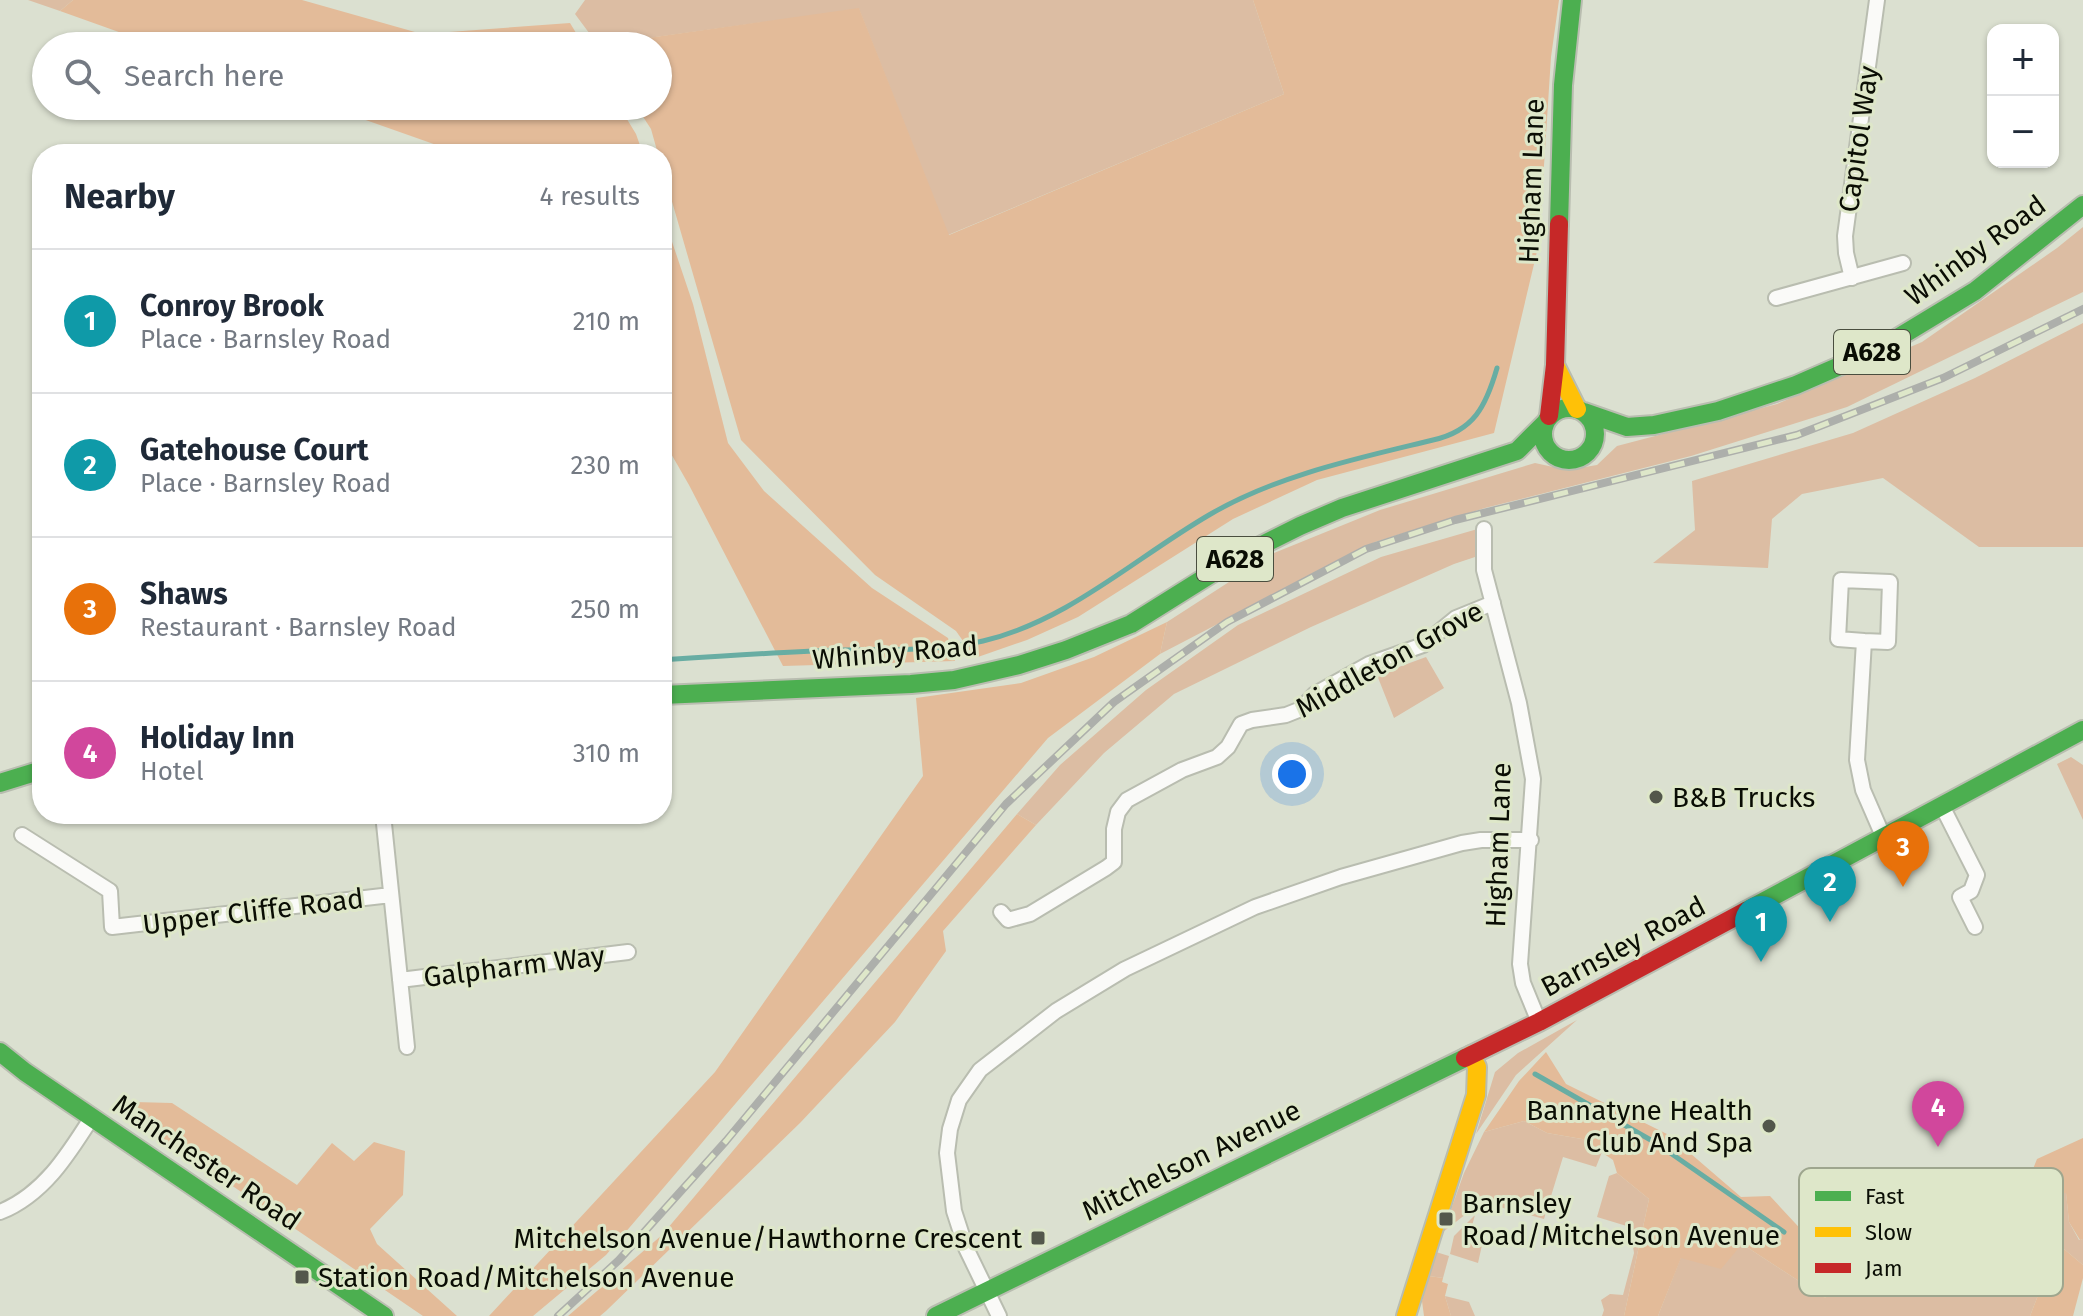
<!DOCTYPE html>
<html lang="en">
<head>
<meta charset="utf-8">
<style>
	:root { --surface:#fff; --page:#f2f2f3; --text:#1f2937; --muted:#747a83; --line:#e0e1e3; --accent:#53574b }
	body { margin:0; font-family:"Fira Sans",sans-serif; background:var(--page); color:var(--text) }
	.controls { position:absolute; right:24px; top:24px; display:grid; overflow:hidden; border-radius:16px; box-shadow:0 2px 6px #0004 }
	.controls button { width:72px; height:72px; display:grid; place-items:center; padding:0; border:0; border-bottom:2px solid var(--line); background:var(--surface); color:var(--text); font:40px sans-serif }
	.you { position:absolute; left:1292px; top:774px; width:28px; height:28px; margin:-20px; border:6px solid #fff; border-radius:50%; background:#1a73e8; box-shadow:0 0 0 12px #1a73e833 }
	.badge { display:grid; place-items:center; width:52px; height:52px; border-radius:50%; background:var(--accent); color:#fff; font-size:26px; font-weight:700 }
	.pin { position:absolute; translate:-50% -66px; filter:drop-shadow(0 2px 4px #0008) }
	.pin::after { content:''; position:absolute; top:42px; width:28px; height:24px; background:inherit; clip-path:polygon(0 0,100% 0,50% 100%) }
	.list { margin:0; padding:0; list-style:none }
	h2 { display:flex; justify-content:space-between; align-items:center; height:104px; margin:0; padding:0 32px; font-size:34px }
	h2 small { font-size:26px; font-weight:400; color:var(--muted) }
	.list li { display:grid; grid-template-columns:52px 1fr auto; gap:24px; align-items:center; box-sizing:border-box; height:144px; padding:0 32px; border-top:2px solid var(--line) }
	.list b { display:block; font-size:30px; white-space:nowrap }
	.list p { margin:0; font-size:26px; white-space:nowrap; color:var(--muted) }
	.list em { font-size:26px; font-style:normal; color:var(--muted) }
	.icon { flex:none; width:44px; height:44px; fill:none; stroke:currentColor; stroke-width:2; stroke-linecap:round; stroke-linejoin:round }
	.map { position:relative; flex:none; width:2083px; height:1316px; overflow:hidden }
	.search { position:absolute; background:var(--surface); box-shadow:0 2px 6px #0004; left:32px; top:32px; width:640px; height:88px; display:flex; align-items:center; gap:20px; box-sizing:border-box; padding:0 28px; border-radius:44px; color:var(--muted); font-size:30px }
	.panel { position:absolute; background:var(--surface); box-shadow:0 2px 6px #0004; left:32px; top:144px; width:640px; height:680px; border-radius:32px }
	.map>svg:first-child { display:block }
	.green { fill:#dcbda3 }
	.forest { fill:#e3bb99 }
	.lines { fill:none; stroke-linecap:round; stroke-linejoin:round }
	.stream { stroke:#68ada3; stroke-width:5 }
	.street-casing { stroke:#b9bdb0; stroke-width:18 }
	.fast-casing { stroke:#b9bdb0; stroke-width:22 }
	.slow-casing { stroke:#b9bdb0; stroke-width:22 }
	.jam-casing { stroke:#b9bdb0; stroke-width:22 }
	.street { stroke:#fafaf8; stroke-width:14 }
	.fast { stroke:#4caf50; stroke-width:18 }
	.slow { stroke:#ffc107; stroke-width:18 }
	.jam { stroke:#c62828; stroke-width:18 }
	.rail-casing { stroke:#adafab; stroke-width:8 }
	.rail { stroke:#dee7c9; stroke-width:5; stroke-dasharray:15; stroke-linecap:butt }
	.poi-dot { fill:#53574b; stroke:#dee7c9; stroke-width:3 }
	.labels { text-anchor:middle; stroke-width:6; stroke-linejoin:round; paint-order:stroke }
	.shield { fill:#dee7c9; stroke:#4a4e3f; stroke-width:2 }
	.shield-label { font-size:26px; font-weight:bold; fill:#0a0d04 }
	.street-label { font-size:28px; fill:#0a0d04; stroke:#dee7c9 }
	.poi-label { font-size:28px; fill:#0a0d04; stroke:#dee7c9; text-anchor:start }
	.key { fill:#dee7c9; stroke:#9ea68e; stroke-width:2 }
	.key-label { font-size:22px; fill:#0a0d04 }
</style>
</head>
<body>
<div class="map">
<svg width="2083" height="1316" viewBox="0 0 2083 1316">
	<rect width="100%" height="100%" fill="#dbe0d0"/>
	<path class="green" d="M28 0H73L60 11Z
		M585 0H1253L1284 94 948 235 859 9 598 45 575 14Z
		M2083 227V292L1847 407 1691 456 1485 508 1375 542 1160 654 1167 622 1274 553 1380 510 1535 463 1567 470 1597 465 1617 446 1777 404 1922 342 2057 248Z
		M2083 323V547H1979L1883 478 1802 494 1772 519 1768 568 1653 563 1695 530 1692 481 1853 433 1975 378Z
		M1481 528 1478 556 1454 564 1311 627 1174 694 1104 753 1036 825 1017 814 1060 765 1146 690 1238 625 1381 557Z
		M1426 657 1444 688 1394 718 1377 675Z
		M2071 757 2083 765V820L2057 764Z
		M1577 1020 1516 1075 1476 1134 1495 1072 1518 1053Z
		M1524 1121 1547 1133 1582 1139 1602 1152 1596 1167 1563 1157 1544 1219 1492 1205 1493 1200 1480 1197 1471 1200 1466 1214 1443 1232 1464 1173 1484 1132Z
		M1617 1173 1649 1199 1624 1316H1602L1604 1310 1601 1300 1610 1294 1623 1295 1634 1253 1630 1227 1597 1217 1609 1176Z
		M2066 1192 2069 1222 2079 1240 2083 1239V1265L2058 1244 2030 1316H1658L1681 1257 1742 1244 1825 1298 1856 1275 2023 1194Z
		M1475 1215 1468 1240 1482 1245 1478 1263 1450 1254 1454 1236Z
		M1436 1252 1449 1256 1443 1278 1429 1276Z
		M1445 1296 1469 1302 1475 1316H1451Z"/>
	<path class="forest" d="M73 0H302L422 34 570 23 584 46H158L60 11Z
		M1253 0H1559L1551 57 1539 243 1494 433 1317 480 1233 519 1078 617 1027 640 975 658 956 631 875 575 741 440 662 167V154H658L651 129 636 106H658V46L598 45 859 8 949 235 1284 94Z
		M326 106H619L636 134 643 154H462Z
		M662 212 693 304 728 443 764 491 872 588 948 638 955 661 783 666 689 485 662 438Z
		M1167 622 1160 654 1048 738 606 1255 533 1316H489L715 1072 923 776 916 698 1021 683 1094 657Z
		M1017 814 1036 825 943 931 946 951 895 1022 800 1123 606 1311 600 1316H568L662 1235Z
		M1546 1052 1566 1084 1669 1135 1741 1197 1770 1196 1808 1237 1856 1275 1825 1298 1742 1244 1721 1269 1681 1258 1658 1316H1624L1649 1199 1617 1173 1613 1160 1582 1139 1547 1133 1524 1121 1484 1132 1519 1081Z
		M134 1102 172 1103 297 1185 332 1143 354 1161 374 1142 405 1151 403 1195 370 1229 377 1244 457 1316H423L143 1125Z
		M2083 1138V1239L2080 1240 2069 1222 2066 1193 2023 1194 2037 1159Z
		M2058 1244 2083 1265V1278L2073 1316H2030Z
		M1429 1276 1443 1278 1442 1282 1448 1284 1445 1296 1451 1316H1424L1422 1301Z"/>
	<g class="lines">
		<path class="stream" d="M662 660C721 656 779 652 838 650 886 649 936 652 983 641 1068 621 1135 558 1209 515 1277 475 1359 458 1433 440 1474 431 1486 406 1497 368
			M1535 1074 1656 1143 1784 1232"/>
		<defs>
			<path id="street" d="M1852 278 1846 253 1845 236 1877 0
				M1776 298 1903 263
				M1484 529V570L1519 703 1533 779 1520 964 1523 983 1539 1022
				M1864 641 1838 639 1841 580 1890 582 1888 642 1864 641 1857 760 1863 790 1883 836
				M1942 806 1977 875 1971 891 1960 897 1975 927
				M383 814 407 1047
				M22 835 110 891 112 927 391 895
				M1001 912 1008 920 1030 914 1106 868 1114 862V829L1118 812 1127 800 1182 770 1217 757 1228 747 1241 724 1252 720 1286 715 1301 709 1315 694 1369 664 1423 645 1456 618 1493 603
				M400 980 628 952
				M0 1212C43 1195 68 1155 92 1117
				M999 1316 966 1248 954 1211 947 1153 950 1129 959 1100 980 1070 1056 1011 1125 969 1255 907 1341 877 1462 843 1481 840H1531"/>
			<path id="fast" d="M1559 224 1563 85 1572 0
				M1543 434a26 26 0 1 1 52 0a26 26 0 1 1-52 0Z
				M1584 412 1627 427 1654 425 1718 411 1796 385 1881 348 1975 291 2083 205
				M662 695 911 684 954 680 1019 665 1066 650 1131 624 1238 557 1300 526 1342 508 1517 451 1545 423
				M0 783 42 770
				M1746 911 2083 730
				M0 1052 25 1072 384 1316
				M936 1316 1465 1058"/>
			<path id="slow" d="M1555 365 1577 409
				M1406 1316 1476 1095 1477 1067 1471 1055"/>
			<path id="jam" d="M1549 416 1555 365 1559 224
				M1465 1058 1539 1022 1746 911"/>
		</defs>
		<use href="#street" class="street-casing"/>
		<use href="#fast" class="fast-casing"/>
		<use href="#slow" class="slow-casing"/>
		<use href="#jam" class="jam-casing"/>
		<use href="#street" class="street"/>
		<use href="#fast" class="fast"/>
		<use href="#slow" class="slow"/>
		<use href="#jam" class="jam"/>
		<defs>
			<path id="rail" d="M558 1316 619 1260 726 1141 1006 804 1114 702 1227 622 1366 549 1455 520 1797 435 1943 378 2083 309"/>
		</defs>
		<use href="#rail" class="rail-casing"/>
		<use href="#rail" class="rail"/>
	</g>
	<g class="poi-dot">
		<circle cx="1656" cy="797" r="8"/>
		<circle cx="1769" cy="1126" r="8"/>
		<rect x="1438" y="1211" width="16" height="16" rx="4"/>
		<rect x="1030" y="1230" width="16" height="16" rx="4"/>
		<rect x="294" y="1269" width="16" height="16" rx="4"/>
	</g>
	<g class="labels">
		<g class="shield">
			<rect x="1834" y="330" width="76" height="44" rx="6"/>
			<rect x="1197" y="537" width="76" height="44" rx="6"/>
		</g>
		<g class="shield-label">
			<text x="1872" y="361">A628</text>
			<text x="1235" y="568">A628</text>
		</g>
		<g class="street-label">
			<text transform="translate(1858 139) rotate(-82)" y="10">Capitol Way</text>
			<text transform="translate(1531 181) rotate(-88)" y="10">Higham Lane</text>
			<text transform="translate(1975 250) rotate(-36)" y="10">Whinby Road</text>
			<text transform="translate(895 652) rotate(-5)" y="10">Whinby Road</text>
			<text transform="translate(1389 659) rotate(-29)" y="10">Middleton Grove</text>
			<text transform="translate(1498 845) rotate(-88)" y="10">Higham Lane</text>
			<text transform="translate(253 911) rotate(-7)" y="10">Upper Cliffe Road</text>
			<text transform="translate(1623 946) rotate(-28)" y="10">Barnsley Road</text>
			<text transform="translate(514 966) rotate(-7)" y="10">Galpharm Way</text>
			<text transform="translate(1191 1160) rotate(-26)" y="10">Mitchelson Avenue</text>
			<text transform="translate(207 1162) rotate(34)" y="10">Manchester Road</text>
		</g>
		<g class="poi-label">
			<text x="1672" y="807">B&amp;B Trucks</text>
			<text x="1753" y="1120" text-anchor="end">Bannatyne Health<tspan x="1753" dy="32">Club And Spa</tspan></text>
			<text x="1462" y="1213">Barnsley<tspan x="1462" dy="32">Road/Mitchelson Avenue</tspan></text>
			<text x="1022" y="1248" text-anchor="end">Mitchelson Avenue/Hawthorne Crescent</text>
			<text x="318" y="1287">Station Road/Mitchelson Avenue</text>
		</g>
	</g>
	<rect x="1799" y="1168" width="264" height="128" rx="12" class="key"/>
	<rect x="1815" y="1191" width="36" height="10" fill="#4caf50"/>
	<rect x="1815" y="1227" width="36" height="10" fill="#ffc107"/>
	<rect x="1815" y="1263" width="36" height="10" fill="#c62828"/>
	<g class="key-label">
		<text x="1865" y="1204">Fast</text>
		<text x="1865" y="1240">Slow</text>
		<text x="1865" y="1276">Jam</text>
	</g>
</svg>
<div class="controls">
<button>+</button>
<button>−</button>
</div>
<div class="you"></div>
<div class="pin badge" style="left:1761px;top:962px;background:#0f9aa8">1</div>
<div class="pin badge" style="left:1830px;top:922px;background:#0f9aa8">2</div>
<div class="pin badge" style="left:1903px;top:887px;background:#e8710a">3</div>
<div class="pin badge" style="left:1938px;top:1147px;background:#d1479c">4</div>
<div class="search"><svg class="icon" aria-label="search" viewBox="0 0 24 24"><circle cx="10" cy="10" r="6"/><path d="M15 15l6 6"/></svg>Search here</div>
<section class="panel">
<h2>Nearby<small>4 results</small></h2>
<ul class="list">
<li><span class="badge" style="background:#0f9aa8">1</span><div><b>Conroy Brook</b><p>Place · Barnsley Road</p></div><em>210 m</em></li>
<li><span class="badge" style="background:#0f9aa8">2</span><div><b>Gatehouse Court</b><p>Place · Barnsley Road</p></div><em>230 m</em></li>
<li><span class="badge" style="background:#e8710a">3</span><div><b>Shaws</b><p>Restaurant · Barnsley Road</p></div><em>250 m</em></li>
<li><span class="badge" style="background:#d1479c">4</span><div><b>Holiday Inn</b><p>Hotel</p></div><em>310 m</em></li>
</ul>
</section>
</div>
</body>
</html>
